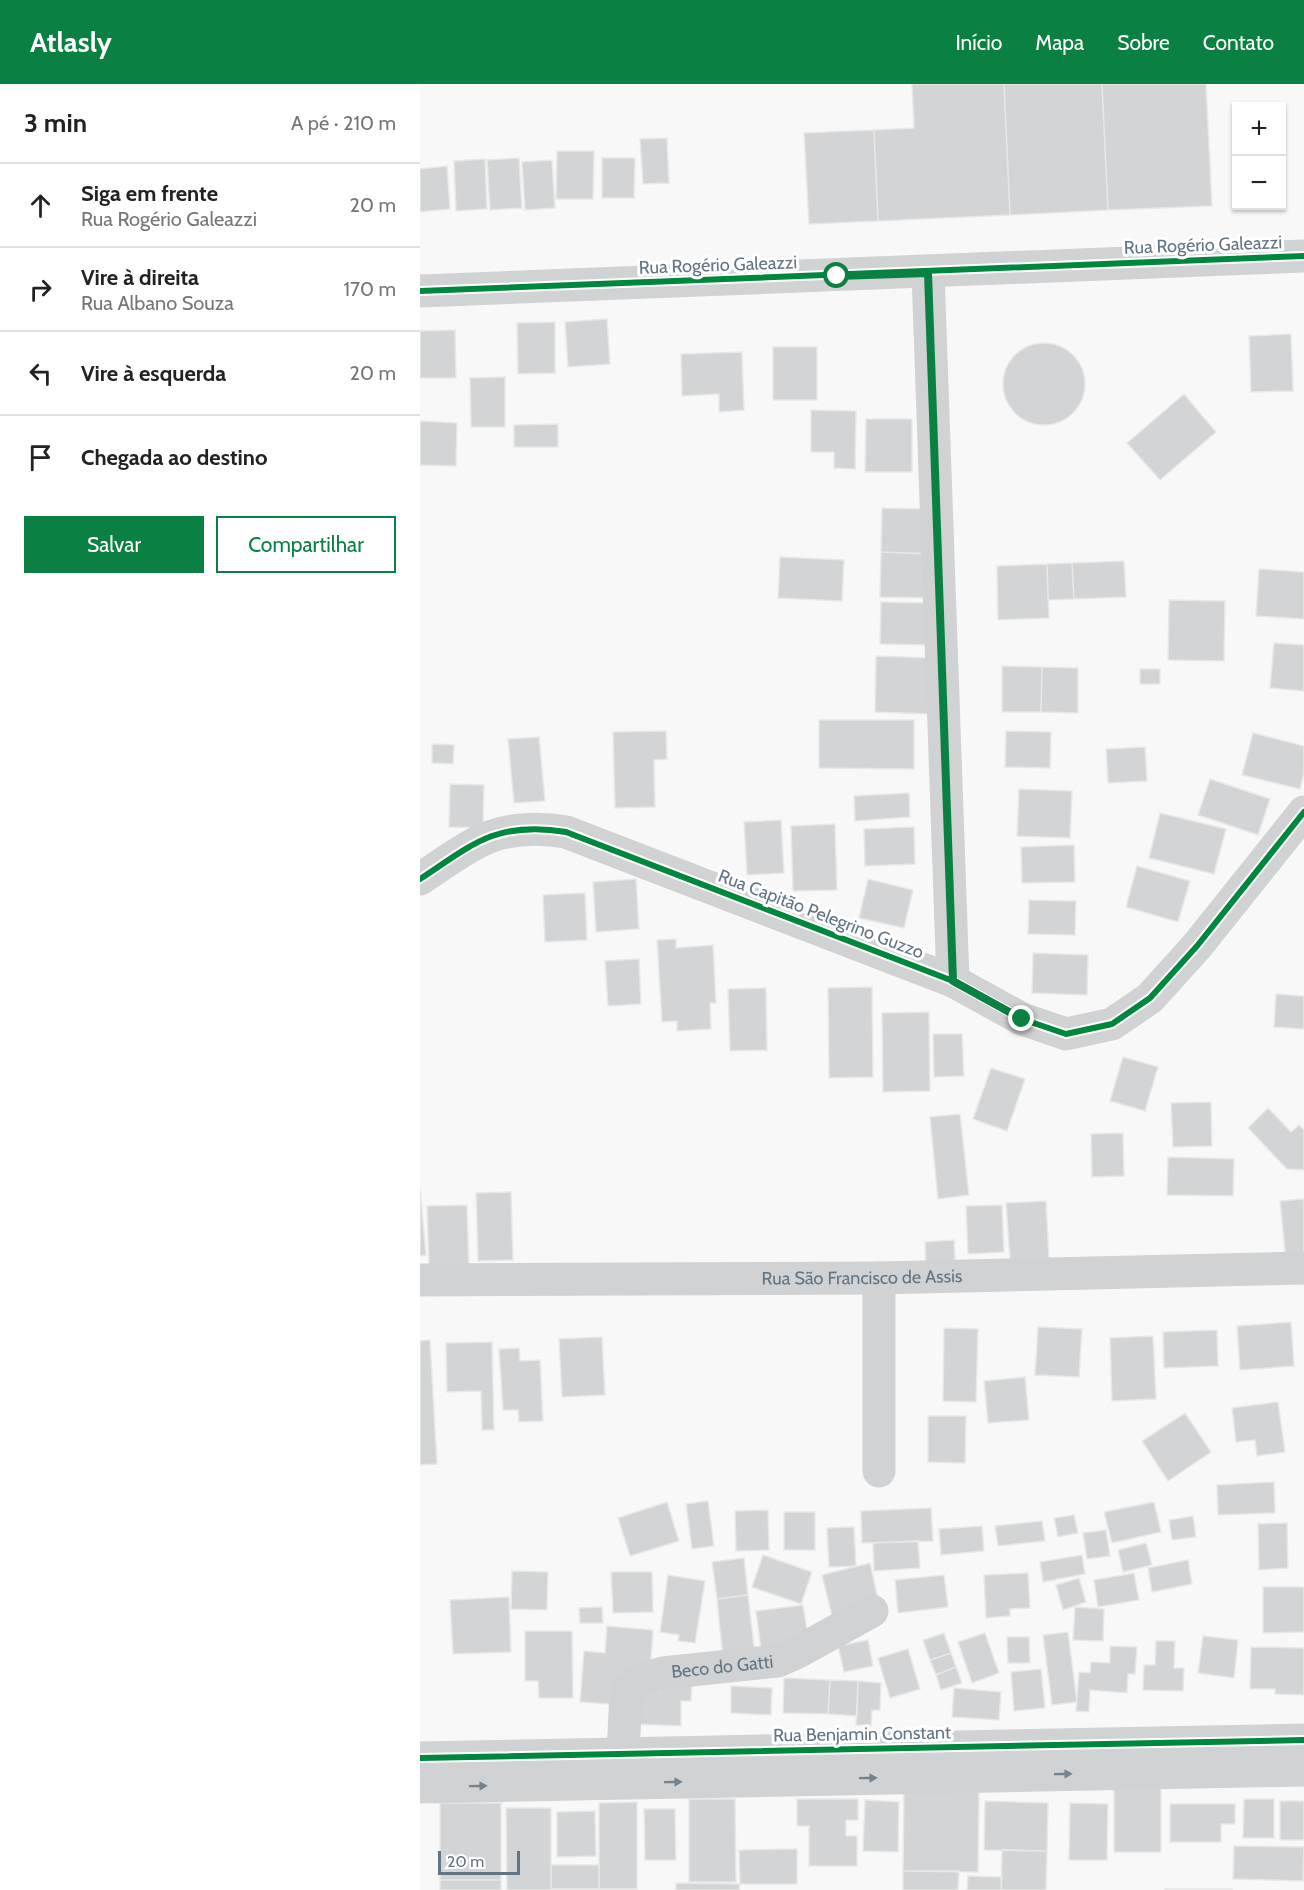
<!DOCTYPE html>
<html lang="pt">
<head>
<meta charset="utf-8">
<style>
	:root { --surface:#fff; --page:#f2f2f2; --text:#222; --muted:#767676; --line:#e0e0e0; --accent:#0b8043 }
	body { margin:0; font-family:Cabin,sans-serif; background:var(--page); color:var(--text) }
	.controls { position:absolute; right:18px; top:18px; display:grid; overflow:hidden; border-radius:0px; box-shadow:0 2px 4px #0004 }
	.controls button { width:54px; height:54px; display:grid; place-items:center; padding:0; border:0; border-bottom:2px solid var(--line); background:var(--surface); color:var(--text); font:30px sans-serif }
	.scale { position:absolute; left:18px; bottom:15px; width:82px; box-sizing:border-box; padding-left:6px; border:3px solid #637483; border-top:0; font-size:16px; line-height:21px; white-space:nowrap; color:#637483; -webkit-text-stroke:4px #fff; paint-order:stroke }
	.stop { position:absolute; width:18px; height:18px; margin:-14px; border:4px solid #0b8043; border-radius:50%; background:#fff }
	.stop.end { background:#0b8043; border-color:#fff; box-shadow:0 2px 6px #0008 }
	.list { margin:0; padding:0; list-style:none }
	h2 { display:flex; justify-content:space-between; align-items:center; height:78px; margin:0; padding:0 24px; font-size:26px }
	h2 small { font-size:20px; font-weight:400; color:var(--muted) }
	.list li { display:grid; grid-template-columns:39px 1fr auto; gap:18px; align-items:center; box-sizing:border-box; height:84px; padding:0 24px; border-top:2px solid var(--line) }
	.list b { display:block; font-size:22px; white-space:nowrap }
	.list p { margin:0; font-size:20px; white-space:nowrap; color:var(--muted) }
	.list em { font-size:20px; font-style:normal; color:var(--muted) }
	.actions { display:flex; gap:12px; padding:18px 24px }
	.actions a { flex:1; padding:14px 0; border:2px solid var(--accent); border-radius:0px; text-align:center; font-size:21px; color:var(--accent) }
	.actions .main { background:var(--accent); color:#fff }
	.icon { flex:none; width:33px; height:33px; fill:none; stroke:currentColor; stroke-width:2; stroke-linecap:round; stroke-linejoin:round }
	.map { position:relative; flex:none; width:884px; height:1806px; overflow:hidden }
	header { display:flex; align-items:center; gap:36px; box-sizing:border-box; height:84px; padding:0 30px; background:var(--accent); color:#fff }
	header strong { font-size:28px }
	nav { display:flex; gap:33px; margin-inline-start:auto; font-size:21px }
	main { display:flex }
	aside { flex:1; background:var(--surface) }
	.map>svg:first-child { display:block }
	.building { fill:#d3d4d5; stroke:#e8e8e8; stroke-width:1.5 }
	.lines { fill:none; stroke-linecap:round; stroke-linejoin:round }
	.minor { stroke:#d0d2d3; stroke-width:33 }
	.cycleway-casing { stroke:#fff; stroke-width:10 }
	.cycleway { stroke:#00873e; stroke-width:6 }
	.oneway { fill:#73828f }
	.route { stroke:#0b8043; stroke-width:8 }
	.labels { text-anchor:middle; stroke-width:6; stroke-linejoin:round; paint-order:stroke }
	.street-label { font-size:18px; fill:#637483; stroke:#fff }
</style>
</head>
<body>
<header>
<strong>Atlasly</strong>
<nav><a>Início</a><a>Mapa</a><a>Sobre</a><a>Contato</a></nav>
</header>
<main>
<aside>
<h2>3 min<small>A pé · 210 m</small></h2>
<ul class="list">
<li><svg class="icon" aria-label="ahead" viewBox="0 0 24 24"><path d="M12 20V5M6 11l6-6 6 6"/></svg><div><b>Siga em frente</b><p>Rua Rogério Galeazzi</p></div><em>20 m</em></li>
<li><svg class="icon" aria-label="right" viewBox="0 0 24 24"><path d="M7 20v-9h11M14 6l5 5-5 5"/></svg><div><b>Vire à direita</b><p>Rua Albano Souza</p></div><em>170 m</em></li>
<li><svg class="icon" aria-label="left" viewBox="0 0 24 24"><path d="M17 20v-9H6M10 6l-5 5 5 5"/></svg><div><b>Vire à esquerda</b></div><em>20 m</em></li>
<li><svg class="icon" aria-label="arrive" viewBox="0 0 24 24"><path d="M6 21V4h12l-3 4 3 4H6"/></svg><div><b>Chegada ao destino</b></div></li>
</ul>
<div class="actions"><a class="main">Salvar</a><a>Compartilhar</a></div>
</aside>
<div class="map">
<svg width="884" height="1806" viewBox="0 0 884 1806">
	<rect width="100%" height="100%" fill="#f8f8f8"/>
	<path class="building" d="M492 0H584L590 131 458 137 454 46 494 44Z
		M584 0H682L688 126 590 131Z
		M682 0H786L792 122 688 126Z
		M454 46 458 137 389 140 384 49Z
		M247 54 249 99 223 100 220 55Z
		M137 67H174L173 115H136Z
		M99 74 102 124 70 126 67 76Z
		M182 74H215L214 114H182Z
		M65 75 67 125 36 127 34 77Z
		M132 76 135 124 105 126 102 78Z
		M27 82 30 125 0 128V85Z
		M187 235 190 280 148 283 145 238Z
		M135 238V289L98 290 97 239Z
		M35 246 36 294H0V247Z
		M871 250 873 307 831 308 829 252Z
		M583 300a41 41 0 1 1 82 0a41 41 0 1 1-82 0Z
		M353 263H397V316H353Z
		M322 268 324 326 299 328V310L262 312 261 270Z
		M85 293V343H51L50 294Z
		M764 310 796 348 740 396 707 359Z
		M391 326 436 327 435 385 414 384V368H391Z
		M446 335H492V388H445Z
		M0 337 37 339 36 382 0 381Z
		M138 340V363H94V341Z
		M462 424 511 425 510 470 461 468Z
		M461 468 510 470 509 514 460 513Z
		M360 473 424 476 422 517 358 514Z
		M704 477 706 513 654 515 652 479Z
		M652 479 654 515 628 516 627 480Z
		M627 480 629 534 578 536 577 482Z
		M839 485 884 488V535L836 532Z
		M749 516 805 517 804 577 748 576Z
		M461 518 511 519 510 561 460 560Z
		M854 559 884 561V607L850 604Z
		M456 572 512 574 510 630 455 628Z
		M582 582 622 583 621 628H582Z
		M622 583 658 584V629L621 628Z
		M720 585H740V600H720Z
		M399 636H494V685L399 684Z
		M246 647 247 675 234 676 235 723 195 724 193 648Z
		M586 647 631 648 630 684 585 683Z
		M833 649 884 662V689L880 705 822 691Z
		M119 653 125 717 94 719 88 655Z
		M12 660 34 661 33 680 12 679Z
		M725 663 727 697 688 699 686 665Z
		M790 695 850 715 838 751 778 731Z
		M30 700 64 701 63 744 29 743Z
		M599 705 652 707 650 754 597 752Z
		M489 709 490 733 435 737 434 712Z
		M740 729 806 745 794 790 729 774Z
		M361 736 364 789 327 791 324 738Z
		M415 740 417 806 373 807 371 742Z
		M494 743 495 780 445 782 444 745Z
		M654 761 655 798 602 799 601 763Z
		M717 782 770 797 758 838 706 823Z
		M216 795 219 845 176 848 173 798Z
		M448 795 493 806 484 844 439 834Z
		M165 809 167 856 125 858 123 811Z
		M609 816 656 817 655 851 608 850Z
		M256 855V864L293 861 296 919H290L291 945 257 947V937L242 938 237 856Z
		M613 869 668 871 667 911 612 909Z
		M219 875 221 920 188 922 185 877Z
		M452 903 453 993 409 994 408 904Z
		M346 904 347 966 310 967 308 905Z
		M856 910 884 912V945L854 943Z
		M509 928 510 1007 463 1008 462 929Z
		M513 950H542L544 992 514 993Z
		M703 973 738 983 725 1027 690 1017Z
		M571 984 605 995 587 1047 553 1035Z
		M791 1018 792 1062 753 1063 751 1019Z
		M848 1024 871 1048 879 1041 884 1046V1086L867 1085 828 1044Z
		M540 1030 549 1111 518 1115 510 1033Z
		M703 1049 704 1092 672 1093 671 1050Z
		M748 1073 814 1075 813 1112 747 1111Z
		M0 1104 6 1171 0 1172Z
		M91 1108 93 1176 58 1177 56 1109Z
		M884 1115V1175L866 1177 860 1117Z
		M626 1117 629 1175 590 1177 586 1119Z
		M47 1121 49 1183 9 1184 7 1122Z
		M582 1121 584 1168 548 1170 546 1122Z
		M534 1156 536 1188 506 1189 505 1158Z
		M871 1238 874 1282 820 1286 817 1242Z
		M618 1243 662 1245 659 1293 615 1291Z
		M524 1244 558 1245 556 1318 523 1317Z
		M797 1246 798 1282 744 1284 743 1248Z
		M733 1252 736 1315 692 1317 690 1254Z
		M182 1253 185 1311 142 1313 139 1255Z
		M10 1256 17 1380 0 1381V1257Z
		M72 1258 74 1346H62L61 1307 27 1308 26 1259Z
		M99 1264 100 1277 120 1276 123 1337 99 1338 98 1326H83L79 1265Z
		M605 1293 609 1336 568 1339 564 1297Z
		M858 1318 865 1368 837 1372 835 1356 816 1358 812 1324Z
		M765 1329 791 1368 748 1397 722 1357Z
		M508 1332H546L545 1379 508 1378Z
		M854 1398 855 1429 798 1431 797 1401Z
		M288 1417 294 1462 272 1465 266 1420Z
		M247 1418 259 1457 210 1472 198 1434Z
		M734 1418 741 1448 692 1459 684 1428Z
		M511 1424 513 1457 442 1459 441 1427Z
		M348 1426 349 1466 316 1467 315 1427Z
		M364 1428H395V1466H364Z
		M654 1431 658 1449 638 1453 634 1434Z
		M773 1432 776 1453 752 1456 749 1436Z
		M622 1437 625 1457 578 1462 575 1442Z
		M867 1439 868 1484 839 1486 838 1440Z
		M562 1442 564 1467 521 1471 519 1445Z
		M434 1443 436 1482 409 1483 407 1444Z
		M686 1446 690 1472 667 1475 663 1449Z
		M498 1457 500 1484 454 1487 453 1459Z
		M726 1459 732 1481 703 1488 698 1466Z
		M343 1471 392 1488 381 1520 332 1503Z
		M662 1471 665 1490 623 1498 620 1478Z
		M324 1474 328 1511 297 1515 292 1478Z
		M768 1476 772 1500 732 1508 728 1484Z
		M450 1479 460 1524 413 1536 402 1491Z
		M92 1487 128 1488 127 1526 91 1525Z
		M191 1488H232L233 1528 193 1529Z
		M608 1489 610 1524 590 1525V1532L566 1534 564 1491Z
		M714 1489 719 1516 678 1523 674 1496Z
		M248 1491 285 1497 275 1559 258 1557 259 1551 240 1548Z
		M524 1491 528 1523 478 1529 475 1496Z
		M659 1494 666 1518 643 1526 636 1501Z
		M843 1503H884V1548L843 1549Z
		M328 1511 335 1571 303 1575 297 1515Z
		M89 1513 91 1568 33 1570 30 1516Z
		M383 1521 389 1559 341 1565 336 1527Z
		M182 1523 183 1539H160L159 1524Z
		M655 1523 684 1525 683 1557 653 1556Z
		M187 1542 233 1546 230 1589 204 1621 160 1618 164 1567 185 1569Z
		M105 1547H152L153 1614H119L118 1597H105Z
		M648 1548 657 1618 632 1621 623 1551Z
		M524 1549 531 1569 510 1576 503 1556Z
		M565 1549 579 1589 552 1599 538 1558Z
		M783 1552 818 1556 814 1594 778 1589Z
		M587 1553H609L610 1579H588Z
		M448 1556 453 1582 424 1588 418 1562Z
		M736 1557H755L754 1584H764L763 1607 723 1606 724 1581H735Z
		M690 1562 717 1563 715 1590H708L707 1609 670 1606 669 1628 656 1627 659 1588 670 1589 671 1578 690 1579Z
		M831 1563 884 1564V1611L855 1610V1605H830Z
		M488 1565 500 1605 470 1614 458 1574Z
		M531 1569 536 1583 516 1591 510 1576Z
		M536 1583 542 1599 521 1606 516 1591Z
		M621 1585 625 1624 594 1627 591 1588Z
		M364 1594 410 1596 408 1630 363 1629Z
		M241 1596 272 1598 271 1617H261V1642L215 1640 217 1606 240 1607Z
		M410 1596 438 1597 437 1632 408 1630Z
		M438 1597 461 1599 460 1626H452L451 1642 436 1641Z
		M311 1602 352 1604 351 1631 311 1629Z
		M534 1604 581 1608 579 1636 532 1633Z
		M694 1703H741V1768H694Z
		M484 1708H559L558 1788 483 1787Z
		M269 1715H315L316 1798H269Z
		M377 1715H438V1736H426V1752H437V1782H389V1742H377Z
		M824 1715H854V1754H823Z
		M445 1716 479 1718 478 1768 443 1767Z
		M565 1717 628 1719 627 1767 564 1766Z
		M860 1717H884V1756H860Z
		M217 1718V1805H179V1719Z
		M20 1719H81V1796H20Z
		M650 1719 688 1720 687 1776H649Z
		M750 1720H815V1740H801V1758H750Z
		M86 1724H131V1806H87Z
		M224 1725H255L256 1776H225Z
		M175 1727 176 1772 137 1773V1728Z
		M814 1762 884 1763 883 1797 813 1795Z
		M377 1765V1800H320L319 1766Z
		M582 1766 627 1767 626 1806H581Z
		M131 1781H179V1805H131Z
		M483 1787H539L538 1806H483Z
		M548 1792 582 1793 581 1806H547Z
		M20 1796H81V1806H20Z
		M256 1799 320 1800 319 1806H256Z
		M745 1805H812V1806H745Z"/>
	<g class="lines">
		<g class="minor">
			<path d="M508 189 533 897"/>
			<path d="M0 207 884 172"/>
			<path d="M0 795C22 781 47 761 72 752 95 744 123 744 146 748L533 897 602 935 646 950 692 940 730 914 777 862 884 728"/>
			<path id="s1" d="M0 1196 459 1194 884 1184"/>
			<path d="M459 1387V1194"/>
			<path id="s2" d="M203 1670 206 1609 209 1604 223 1595 243 1589 358 1577 376 1569 452 1527"/>
			<path d="M0 1674 884 1656"/>
			<path d="M0 1703 884 1686"/>
		</g>
		<defs>
			<path id="cycleway" d="M0 207 884 172
				M0 795C22 781 47 761 72 752 95 744 123 744 146 748L533 897 602 935 646 950 692 940 730 914 777 862 884 728
				M0 1674 884 1656"/>
		</defs>
		<use href="#cycleway" class="cycleway-casing"/>
		<use href="#cycleway" class="cycleway"/>
	</g>
	<defs><path id="oneway-solid" d="M-6-.8H1V-3.2L6.5 0L1 3.2V.8H-6Z" transform="scale(1.5)"/></defs>
	<g class="oneway">
		<use href="#oneway-solid" transform="translate(643 1690) rotate(-1)"/>
		<use href="#oneway-solid" transform="translate(448 1694) rotate(-1)"/>
		<use href="#oneway-solid" transform="translate(253 1698) rotate(-1)"/>
		<use href="#oneway-solid" transform="translate(58 1702) rotate(-1)"/>
	</g>
	<g class="lines">
		<path class="route" d="M417 192 508 189 533 897 602 935"/>
	</g>
	<g class="labels">
		<g class="street-label">
			<text transform="translate(783 161) rotate(-2)" y="6">Rua Rogério Galeazzi</text>
			<text transform="translate(298 181) rotate(-2)" y="6">Rua Rogério Galeazzi</text>
			<text transform="translate(401 830) rotate(21)" y="6">Rua Capitão Pelegrino Guzzo</text>
			<text dy="6" stroke="none"><textPath href="#s1" startOffset="442">Rua São Francisco de Assis</textPath></text>
			<text dy="6" stroke="none"><textPath href="#s2" startOffset="164">Beco do Gatti</textPath></text>
			<text transform="translate(442 1650) rotate(-1)" y="6">Rua Benjamin Constant</text>
		</g>
	</g>
</svg>
<div class="controls">
<button>+</button>
<button>−</button>
</div>
<div class="scale">20 m</div>
<div class="stop" style="left:417px;top:192px"></div>
<div class="stop end" style="left:602px;top:935px"></div>
</div>
</main>
</body>
</html>
